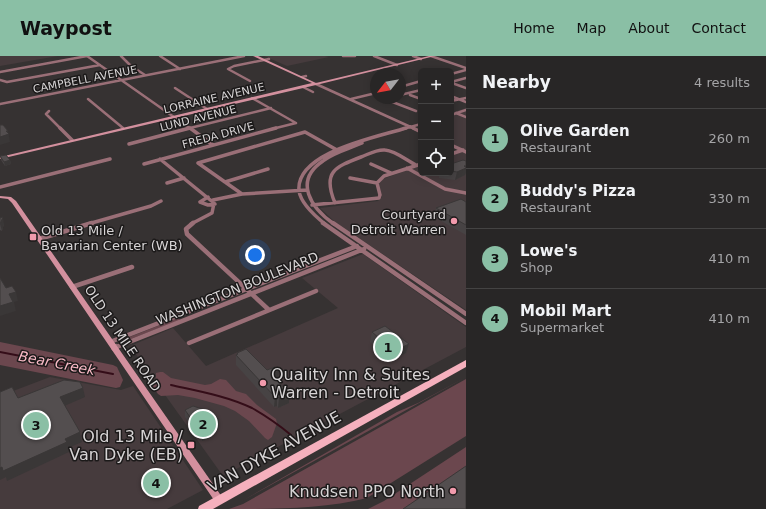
<!DOCTYPE html>
<html lang="en">
<head>
<meta charset="utf-8">
<style>
	:root { --surface:#282626; --page:#302e2e; --text:#f1f3f6; --muted:#a5a5a7; --line:#444343; --accent:#8abfa5 }
	body { margin:0; font-family:"DejaVu Sans",sans-serif; background:var(--page); color:var(--text) }
	.controls { position:absolute; right:12px; top:12px; display:grid; overflow:hidden; border-radius:6px; box-shadow:0 2px 10px #0003 }
	.controls button { width:36px; height:36px; display:grid; place-items:center; padding:0; border:0; border-bottom:1px solid var(--line); background:var(--surface); color:var(--text); font:20px sans-serif }
	.compass { position:absolute; left:370px; top:12px; width:36px; height:36px; border-radius:50%; background:var(--surface); box-shadow:0 2px 10px #0003; rotate:239deg }
	.you { position:absolute; left:255px; top:199px; width:14px; height:14px; margin:-10px; border:3px solid #fff; border-radius:50%; background:#1a73e8; box-shadow:0 0 0 6px #1a73e833 }
	.badge { display:grid; place-items:center; width:26px; height:26px; border-radius:50%; background:var(--accent); color:#111; font-size:13px; font-weight:700 }
	.pin { position:absolute; translate:-50% -50%; border:2px solid #fff; box-shadow:0 1px 4px #0006 }
	.list { margin:0; padding:0; list-style:none }
	h2 { display:flex; justify-content:space-between; align-items:center; height:52px; margin:0; padding:0 16px; font-size:17px }
	h2 small { font-size:13px; font-weight:400; color:var(--muted) }
	.list li { display:grid; grid-template-columns:26px 1fr auto; gap:12px; align-items:center; box-sizing:border-box; height:60px; padding:0 16px; border-top:1px solid var(--line) }
	.list b { display:block; font-size:15px; white-space:nowrap }
	.list p { margin:0; font-size:13px; white-space:nowrap; color:var(--muted) }
	.list em { font-size:13px; font-style:normal; color:var(--muted) }
	.icon { flex:none; width:22px; height:22px; fill:none; stroke:currentColor; stroke-width:2; stroke-linecap:round; stroke-linejoin:round }
	.map { position:relative; flex:none; width:466px; height:453px; overflow:hidden }
	header { display:flex; align-items:center; gap:24px; box-sizing:border-box; height:56px; padding:0 20px; background:var(--accent); color:#111 }
	header strong { font-size:19px }
	nav { display:flex; gap:22px; margin-inline-start:auto; font-size:14px }
	main { display:flex }
	aside { flex:1; background:var(--surface) }
	.map>svg:first-child { display:block }
	.built { fill:#463b3d }
	.green { fill:#6b474e }
	.lines { fill:none; stroke-linecap:round; stroke-linejoin:round }
	.stream { stroke:#340d18; stroke-width:2 }
	.street-far3 { stroke:#9a6f77; stroke-width:2.5 }
	.street-far2 { stroke:#9a6f77; stroke-width:3.5 }
	.street-far1 { stroke:#9a6f77; stroke-width:4.5 }
	.street { stroke:#9a6f77; stroke-width:6 }
	.secondary { fill:#d3909e; fill-rule:evenodd }
	.primary { fill:#f5b0bd; fill-rule:evenodd }
	.wall { fill:#474344 }
	.shaded-wall { fill:#3a3737 }
	.building { fill:#534e4f; stroke:#3a3737 }
	.poi-dot { fill:#f29aac; stroke:#1c1a1a; stroke-width:1.5 }
	.labels { text-anchor:middle; stroke-width:3; stroke-linejoin:round; paint-order:stroke }
	.far-street-label { font-size:11px; fill:#d7d4d5; stroke:#1c1a1a }
	.poi-label { font-size:13px; fill:#d7d4d5; stroke:#1c1a1a; text-anchor:end }
	.street-label { font-size:13px; fill:#d7d4d5; stroke:#1c1a1a }
	.water-label { font-size:14px; font-style:italic; fill:#f9bac6; stroke:#1c1a1a }
	.near-poi-label { font-size:16px; fill:#d7d4d5; stroke:#1c1a1a; text-anchor:end }
	.near-street-label { font-size:16px; fill:#d7d4d5; stroke:#1c1a1a }
</style>
</head>
<body>
<header>
<strong>Waypost</strong>
<nav><a>Home</a><a>Map</a><a>About</a><a>Contact</a></nav>
</header>
<main>
<div class="map">
<svg width="466" height="453" viewBox="0 0 466 453">
	<rect width="100%" height="100%" fill="#363232"/>
	<path class="built" d="M0 0H58L0 10Z
		M264 0H325L329 1 287 10Z
		M466 52V254L335 166 320 152 378 145 382 141 379 128 383 123 421 109V117H451V99L463 96 451 90V57Z
		M363 198 466 271V291L223 420 130 290 173 272 206 310 338 252 302 222Z
		M50 321 121 334 133 330 203 434 167 453H0V340Z"/>
	<path class="green" d="M178 262 180 264 123 286 121 285 122 284Z
		M0 286 113 309 117 311 123 324 120 331 116 332 0 309Z
		M160 316H163L171 322 205 329 211 328 220 323 226 324 236 335 246 338 257 349 276 363 277 367 272 381 268 384 265 382 249 365 235 355 224 350 195 342 178 339 161 340 158 338 152 330 156 327V317Z
		M466 321 242 445 397 356 418 347Z
		M466 323V380L367 442C325 453 273 453 229 453L243 448Z
		M466 391V415L410 453H368L384 445Z"/>
	<g class="lines">
		<path class="stream" d="M0 296 113 318
			M171 329C198 335 227 340 252 352 266 360 279 369 291 379"/>
		<path class="street-far3" d="M87 0 191 73
			M121 0 131 10 145 19
			M160 0 180 13
			M343 0H355
			M374 0 397 9
			M413 0 421 3
			M431 0 466 12
			M0 16 87 0
			M451 18 466 14
			M302 21 306 20
			M0 24 7 26 100 9
			M250 25 228 13 234 10 269 3
			M451 26 466 22
			M452 27 466 32
			M316 28 415 73
			M303 31 313 36
			M400 31 421 25
			M175 32 207 53
			M400 39 421 34
			M410 39 421 43
			M451 40 466 46
			M252 42 296 67
			M382 42 416 55
			M88 43 123 72
			M351 43 376 37
			M451 45 466 42
			M0 48 244 0
			M49 55 46 58 61 73
			M456 57 466 61
			M451 59 466 54
			M186 73 271 52
			M272 73 296 67
			M403 73 421 68"/>
		<path class="street-far2" d="M60 72 72 84
			M190 72 213 89
			M413 72 421 76
			M129 88 190 72
			M451 89 466 96
			M451 98 463 94
			M160 103 214 147 212 157 191 168
			M144 108 276 72
			M371 108 391 117
			M407 112 445 133 466 137
			M350 122 377 127
			M225 126 268 113
			M167 127 184 122
			M0 131 110 103
			M242 138 198 107 305 76 337 94
			M208 141 200 146 208 149 215 148
			M213 144 242 138 307 134
			M335 147C322 116 335 111 361 101 369 98 377 93 385 94 396 95 406 104 416 109
			M312 149 379 142 380 139 377 127 384 120 421 108
			M88 168 151 150 161 145
			M325 168C315 160 301 148 299 135 295 96 378 81 406 72
			M334 168C311 152 293 125 323 105 334 96 349 93 362 87"/>
		<path class="street-far1" d="M193 167 186 173 187 178 269 254
			M323 167 466 267
			M333 167 466 258
			M39 183 92 167
			M72 231 132 211
			M110 286 357 190
			M189 287 316 235
			M114 292 364 193"/>
		<path class="street" d="M114 292 116 291"/>
		<path class="secondary" d="M253 0H258L316 27 429 0H435L316 29 0 103V101L312 27Z
			M0 140 11 141 16 145 222 441 223 444 222 447 219 448 216 447 12 147 8 143 0 142Z"/>
		<path class="primary" d="M466 304V311L213 453H198L199 450Z"/>
	</g>
	<path class="wall" d="M0 100 10 104 11 108 5 110 1 104Z
		M466 105V117L465 119 455 124 439 122V119L435 120 430 117H451V108Z
		M466 146V179L434 161 436 152Z
		M0 162 4 168 2 175 0 174Z
		M372 276 409 288 406 297 392 304 370 286Z
		M237 297 278 324 277 325 289 347 278 352 277 350 274 351 236 309V299H237Z
		M185 354 219 364V372L213 374V380L202 385 185 361Z"/>
	<path class="shaded-wall" d="M6 75H8L10 86 0 89V81Z
		M10 104 11 108 5 110 4 106Z
		M464 110H466V117L465 119 455 124 457 116Z
		M436 117H439V119L435 120Z
		M3 161 4 168 2 175 0 168Z
		M16 236 18 245 14 246 16 255 0 260V250L9 238Z
		M409 288 406 297 392 304 394 295Z
		M279 315 278 324 271 328V318Z
		M83 332 85 341 62 351 60 341Z
		M289 337V347L278 352 279 342Z
		M277 340V350L274 351 275 341Z
		M219 364V372L213 374V380L202 385V378L210 368Z
		M80 376 82 386 68 392 69 396 7 425 6 421 0 424V412Z"/>
	<path class="building" d="M0 69H3L8 75H6L9 78 0 81Z
		M6 99 10 104 4 106 0 100Z
		M463 104 466 105V110H464L466 111V112L457 116 451 115V108Z
		M461 143 466 146V169L436 152Z
		M3 161 0 168V162Z
		M0 222 6 232 12 230 16 236 9 238 13 246 0 250Z
		M385 270 409 288 394 295 372 276Z
		M246 293 267 314 275 311 279 315 271 318 289 337 279 342 277 340 275 341 236 299 238 298 237 297Z
		M64 324 80 326 83 332 60 341 80 376 65 383 67 386 3 415 2 411 0 412V336L12 331 18 342Z
		M193 350 212 356 219 364 210 368 213 372 202 378 185 354Z
		M466 410V453H403Z"/>
	<g class="poi-dot">
		<circle cx="454" cy="165" r="4"/>
		<rect x="29" y="177" width="8" height="8" rx="2"/>
		<circle cx="263" cy="327" r="4"/>
		<rect x="187" y="385" width="8" height="8" rx="2"/>
		<circle cx="453" cy="435" r="4"/>
	</g>
	<g class="labels">
		<g class="far-street-label">
			<text transform="translate(85 23) rotate(-11)" y="4">CAMPBELL AVENUE</text>
			<text transform="translate(214 42) rotate(-13)" y="4">LORRAINE AVENUE</text>
			<text transform="translate(198 62) rotate(-14)" y="4">LUND AVENUE</text>
			<text transform="translate(218 79) rotate(-15)" y="4">FREDA DRIVE</text>
		</g>
		<g class="poi-label">
			<text x="446" y="163">Courtyard<tspan x="446" dy="15">Detroit Warren</tspan></text>
			<text x="41" y="179" text-anchor="start">Old 13 Mile /<tspan x="41" dy="15">Bavarian Center (WB)</tspan></text>
		</g>
		<g class="street-label">
			<text transform="translate(237 232) rotate(-22)" y="5">WASHINGTON BOULEVARD</text>
			<text transform="translate(123 282) rotate(56)" y="5">OLD 13 MILE ROAD</text>
		</g>
		<g class="water-label">
			<text transform="translate(57 307) rotate(11)" y="5">Bear Creek</text>
		</g>
		<g class="near-poi-label">
			<text x="271" y="324" text-anchor="start">Quality Inn &amp; Suites<tspan x="271" dy="18">Warren - Detroit</tspan></text>
			<text x="183" y="386">Old 13 Mile /<tspan x="183" dy="18">Van Dyke (EB)</tspan></text>
			<text x="445" y="441">Knudsen PPO North</text>
		</g>
		<g class="near-street-label">
			<text transform="translate(274 395) rotate(-29)" y="6">VAN DYKE AVENUE</text>
		</g>
	</g>
</svg>
<div class="controls">
<button>+</button>
<button>−</button>
<button><svg class="icon" aria-label="locate" viewBox="0 0 24 24"><circle cx="12" cy="12" r="6"/><path d="M12 2v4M12 18v4M2 12h4M18 12h4"/></svg></button>
</div>
<svg class="compass" viewBox="-18 -18 36 36"><path d="M0-13l5 13h-10z" fill="#e53935"/><path d="M0 13l5-13h-10z" fill="#a5a5a7"/></svg>
<div class="you"></div>
<div class="pin badge" style="left:388px;top:291px">1</div>
<div class="pin badge" style="left:203px;top:368px">2</div>
<div class="pin badge" style="left:36px;top:369px">3</div>
<div class="pin badge" style="left:156px;top:427px">4</div>
</div>
<aside>
<h2>Nearby<small>4 results</small></h2>
<ul class="list">
<li><span class="badge">1</span><div><b>Olive Garden</b><p>Restaurant</p></div><em>260 m</em></li>
<li><span class="badge">2</span><div><b>Buddy's Pizza</b><p>Restaurant</p></div><em>330 m</em></li>
<li><span class="badge">3</span><div><b>Lowe's</b><p>Shop</p></div><em>410 m</em></li>
<li><span class="badge">4</span><div><b>Mobil Mart</b><p>Supermarket</p></div><em>410 m</em></li>
</ul>
</aside>
</main>
</body>
</html>
